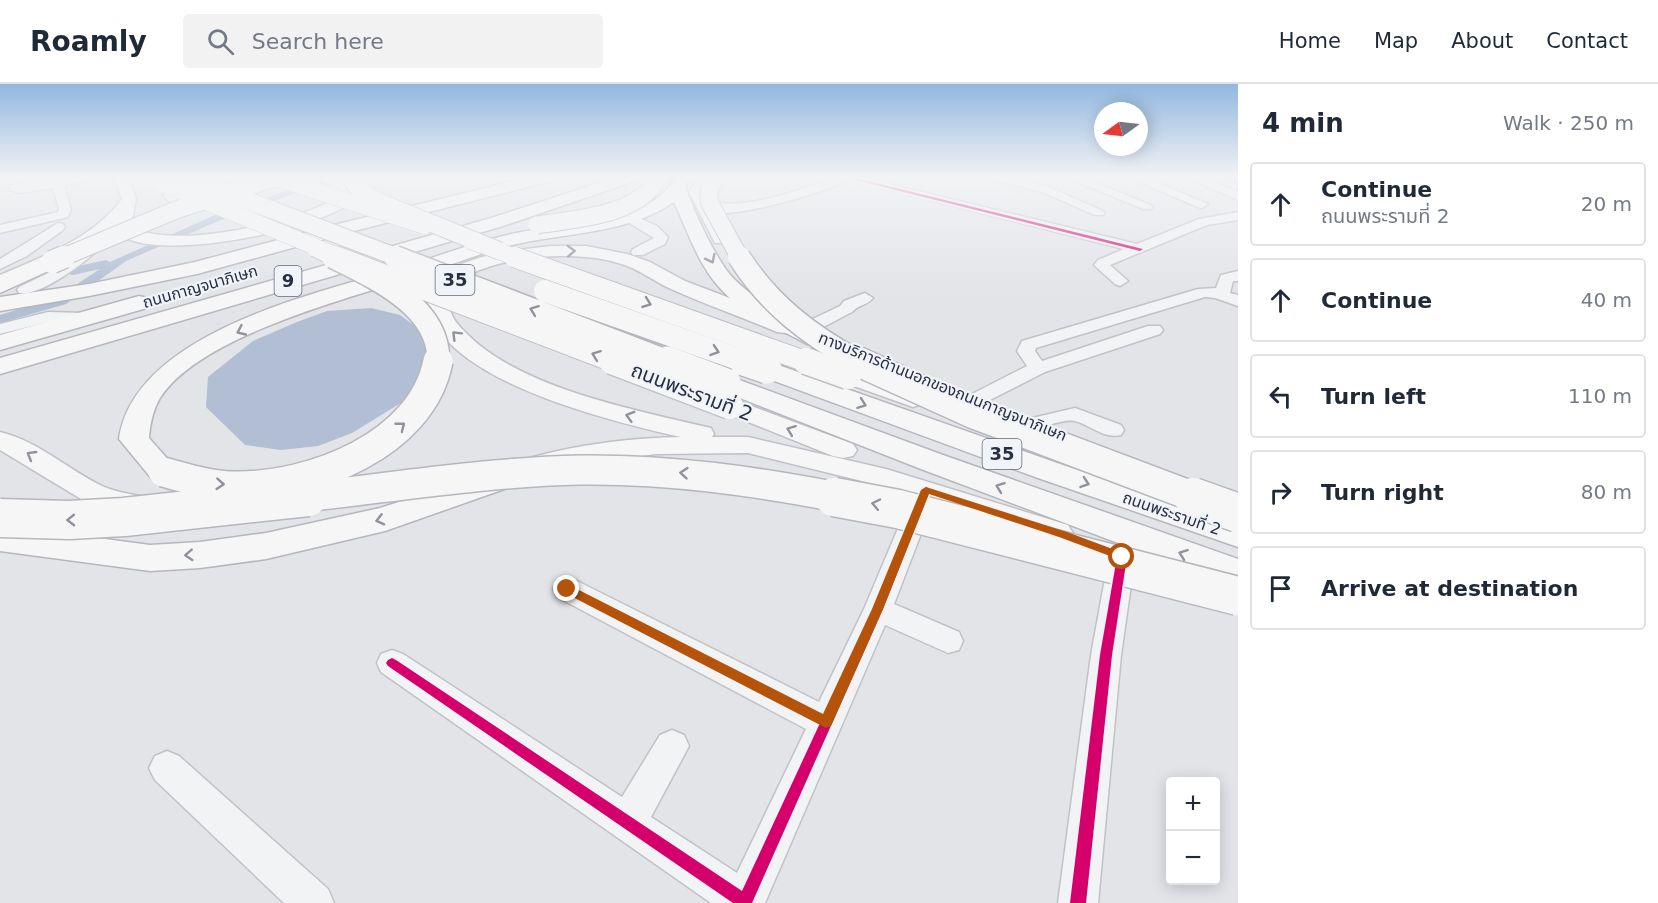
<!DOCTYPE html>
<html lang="en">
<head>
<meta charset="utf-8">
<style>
	:root { --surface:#fff; --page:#f2f2f3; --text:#1f2937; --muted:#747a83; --line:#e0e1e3 }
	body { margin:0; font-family:"DejaVu Sans","Noto Sans Thai",sans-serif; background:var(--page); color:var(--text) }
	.controls { position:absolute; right:18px; bottom:18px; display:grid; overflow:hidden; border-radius:6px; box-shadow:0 3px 15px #0003 }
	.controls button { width:54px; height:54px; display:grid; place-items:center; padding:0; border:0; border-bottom:2px solid var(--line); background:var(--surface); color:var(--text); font:30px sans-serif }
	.compass { position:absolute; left:1094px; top:18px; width:54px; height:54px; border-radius:50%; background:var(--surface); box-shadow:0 3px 15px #0003; rotate:255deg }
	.stop { position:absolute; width:18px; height:18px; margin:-14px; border:4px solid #b45309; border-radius:50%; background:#fff }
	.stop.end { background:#b45309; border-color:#fff; box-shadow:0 2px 6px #0008 }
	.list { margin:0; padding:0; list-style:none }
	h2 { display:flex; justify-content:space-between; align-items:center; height:78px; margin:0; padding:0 24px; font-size:26px }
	h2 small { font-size:20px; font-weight:400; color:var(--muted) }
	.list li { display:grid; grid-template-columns:39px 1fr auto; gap:18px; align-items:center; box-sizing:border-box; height:84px; margin:0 12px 12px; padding:0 12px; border:2px solid var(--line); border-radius:6px }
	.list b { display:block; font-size:22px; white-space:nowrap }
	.list p { margin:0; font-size:20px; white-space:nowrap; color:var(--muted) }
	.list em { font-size:20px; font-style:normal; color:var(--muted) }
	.icon { flex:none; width:33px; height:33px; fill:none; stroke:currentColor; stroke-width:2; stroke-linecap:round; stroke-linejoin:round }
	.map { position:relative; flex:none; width:1238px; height:819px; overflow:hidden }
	header { display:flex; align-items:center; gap:36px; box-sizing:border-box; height:84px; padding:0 30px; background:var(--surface); border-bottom:2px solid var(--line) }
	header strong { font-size:28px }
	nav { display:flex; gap:33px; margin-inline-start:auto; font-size:21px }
	.search { width:420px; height:54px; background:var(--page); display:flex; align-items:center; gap:15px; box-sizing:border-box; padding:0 21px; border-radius:6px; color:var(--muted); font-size:22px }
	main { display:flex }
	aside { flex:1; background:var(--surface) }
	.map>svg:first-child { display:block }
	.water { fill:#b1bed3 }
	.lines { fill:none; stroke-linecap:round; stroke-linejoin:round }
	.canal { fill:#b1bed3; fill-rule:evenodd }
	.highway-tunnel { stroke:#bec0c7; stroke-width:17; stroke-dasharray:17 8; stroke-linecap:butt }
	.minor-casing { stroke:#c1c2c6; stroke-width:3 }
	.major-casing { stroke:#bfc1c6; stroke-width:3 }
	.highway-casing { stroke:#b5b7bd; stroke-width:3 }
	.minor { fill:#f2f3f5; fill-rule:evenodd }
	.major { fill:#f6f6f7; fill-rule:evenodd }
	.highway { fill:#f6f6f7; fill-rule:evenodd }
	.major-bridge-far2-casing { stroke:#bfc1c6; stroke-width:17; stroke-linecap:butt }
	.major-bridge-far1-casing { stroke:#bfc1c6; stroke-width:22; stroke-linecap:butt }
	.major-bridge-casing { stroke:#bfc1c6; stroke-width:29; stroke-linecap:butt }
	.highway-bridge-far3-casing { stroke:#b5b7bd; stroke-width:19; stroke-linecap:butt }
	.highway-bridge-far2-casing { stroke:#b5b7bd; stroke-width:25; stroke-linecap:butt }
	.highway-bridge-far1-casing { stroke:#b5b7bd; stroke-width:32; stroke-linecap:butt }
	.highway-bridge-casing { stroke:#b5b7bd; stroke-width:41; stroke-linecap:butt }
	.major-bridge-far2 { stroke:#f6f6f7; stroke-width:16 }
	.major-bridge-far1 { stroke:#f6f6f7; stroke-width:20 }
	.major-bridge { stroke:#f6f6f7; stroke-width:26 }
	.highway-bridge-far3 { stroke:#f6f6f7; stroke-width:17 }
	.highway-bridge-far2 { stroke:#f6f6f7; stroke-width:22 }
	.highway-bridge-far1 { stroke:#f6f6f7; stroke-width:29 }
	.highway-bridge { stroke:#f6f6f7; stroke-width:38 }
	.cycleway-casing { stroke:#f0f3f7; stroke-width:4 }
	.cycleway { fill:#d6006c; fill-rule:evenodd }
	.oneway { stroke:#90929c }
	.route { fill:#b45309 }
	.labels { text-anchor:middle; stroke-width:4.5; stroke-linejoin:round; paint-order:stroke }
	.far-street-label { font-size:16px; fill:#292f42; stroke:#f0f3f7 }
	.shield { fill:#f0f3f7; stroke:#656a78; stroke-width:1.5 }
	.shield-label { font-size:18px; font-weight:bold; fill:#292f42 }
	.street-label { font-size:20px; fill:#292f42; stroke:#f0f3f7 }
</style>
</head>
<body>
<header>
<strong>Roamly</strong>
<div class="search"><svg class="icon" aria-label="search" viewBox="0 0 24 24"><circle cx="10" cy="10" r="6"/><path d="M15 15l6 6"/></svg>Search here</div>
<nav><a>Home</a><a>Map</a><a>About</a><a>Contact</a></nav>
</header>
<main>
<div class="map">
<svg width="1238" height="819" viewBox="0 0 1238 819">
	<rect width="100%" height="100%" fill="#e3e4e8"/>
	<path class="water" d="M371 224 400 231 420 246 431 266 429 286 404 317 352 349 318 362 281 366 245 361 206 323 208 293 253 257 297 238 327 227Z"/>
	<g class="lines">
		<path class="canal" d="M338 93H359L314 103 223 135 126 177 66 220 0 239V231L56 214 100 185 73 191 69 190V184L106 176 110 178 215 131 309 99Z
			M1221 93 1238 95V101L1222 95Z"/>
		<path class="highway-tunnel" d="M669 99 691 96"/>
		<defs>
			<path id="minor" d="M76 93H103L64 102 71 125 68 133 0 149V141L58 128 59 125 53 104 20 109 9 106V102L44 94 53 97Z
				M840 93H860L1137 160 1199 135 1238 128V136L1207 141 1110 181 1128 197 1120 202 1115 200 1094 181 1098 176 1124 165Z
				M984 93H1006L1049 103 1105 128 1103 131H1095L1042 108Z
				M1066 93H1082L1153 122 1151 125H1143Z
				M1128 93H1144L1208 120 1202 124 1198 123Z
				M1186 93H1202L1238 108V116Z
				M836 95 840 96V100C815 110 717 142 697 124 706 116 730 121 742 119 775 116 804 103 836 95Z
				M169 107 173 109 186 122 160 135H152L150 132 152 129 172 121 163 111Z
				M628 129 657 142 668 153 665 160 643 171H633L631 168 633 165 654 154 624 136 622 133Z
				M58 139 63 140 65 143 63 146 27 172 0 185V175Z
				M97 149 102 150 105 158C93 174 39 214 19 209L17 206 19 203C45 190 82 177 92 150Z
				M1238 187V197H1233L1230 209 1238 211V222L1215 214 1205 213 1036 264 1035 267 1042 277 1148 242H1160L1163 246 1160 250 1045 288 982 320H968L965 316 968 312 1027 282 1017 267 1022 257 1198 205 1216 204 1221 191Z
				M865 209 873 214C868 221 858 221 852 228L812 249H800L797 245 800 241 840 222 844 217Z
				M48 228 86 229 94 234 86 239 48 238 0 250V240Z
				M1075 324 1121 341 1124 346 1121 351C1103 355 1091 341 1075 337 1060 334 1043 347 1028 343L1024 339 1028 335Z
				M922 408 931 410 934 416 894 520 959 548 963 557 959 566 948 569 885 541 765 819H711L381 588 377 579 381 570 392 566 403 570 622 713 660 651 672 646 684 651 689 662 651 733 737 789 806 645 557 513 553 505 557 497 567 494 577 497 819 618 864 525 910 416 913 410Z
				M1122 463 1131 466 1135 473 1121 571 1098 819H1058L1091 571 1109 473 1113 466Z
				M167 667 179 672 328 805 334 819H284L155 696 149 684 155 672Z"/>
			<path id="major" d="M114 93H128L136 115 131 142C172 168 303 137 342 111L319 93C334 93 354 96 357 113 332 145 134 186 114 143L77 169 0 204V191C44 172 92 155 122 115Z
				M703 93H719L703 108 729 155 727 159H715L689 108 693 101Z
				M551 162H586L627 170 650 178 685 197 793 238 796 243 793 248 785 249 777 248C742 233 706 221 671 205 653 197 638 184 618 179 574 165 477 171 445 209 448 218 450 228 454 235 457 240 462 245 466 249 521 305 636 326 711 344L714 350 712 353H748L886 385 1068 441 1073 449 1068 457 1057 460 878 401 748 369 656 370 596 378 543 388 533 385 529 379 533 373C581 360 632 354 681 353 615 338 470 303 435 240 430 231 428 219 425 209 451 171 509 167 551 162Z
				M848 285 922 310 926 315 922 320 913 323 840 297 836 292 840 287Z
				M730 314 853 360 857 366 853 372 843 374 833 372 721 327 717 322 721 317Z
				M0 348C38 357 67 385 102 402 120 410 141 411 160 417L164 424 160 431 149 434 142 433 86 418 0 366Z"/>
			<path id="highway" d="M530 93H557L555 96 354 147 197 190 89 212 0 227V213L89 200 195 178 342 139Z
				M617 93H640L638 96 503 142 0 290V274L491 134Z
				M679 95 687 100 685 102C693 126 717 178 734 195 759 220 794 234 825 250L828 255 825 260 816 262 807 260C778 244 741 229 719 203 698 180 687 146 674 118 627 150 570 148 517 160 481 168 447 183 412 194 345 215 199 253 160 314 153 326 150 340 149 354L179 388 174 395 163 398 152 395 119 355C134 251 309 211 394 186 433 174 472 159 511 150 548 142 587 142 623 130 636 126 648 121 659 113 667 107 670 98 679 95Z
				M52 172 59 174 62 178 59 182 0 209V195Z
				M139 212 147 214 150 219 147 224 0 266V251Z
				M767 277 1060 380 1238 438V463L1038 394 758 291 754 285 758 279Z
				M726 291 943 371 1238 475V504L921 385 717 305 713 299 717 293Z
				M505 384 516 387 521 394 516 401 385 447 266 475 200 484 150 487 0 467V441L150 461 200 458 266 449 380 424Z"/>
		</defs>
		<use href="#minor" class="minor-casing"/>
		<use href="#major" class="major-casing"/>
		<use href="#highway" class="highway-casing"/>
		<use href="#minor" class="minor"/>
		<use href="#major" class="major"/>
		<use href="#highway" class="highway"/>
		<defs>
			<path id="major-bridge-far2" d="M273 93 424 142
				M152 95 342 174
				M470 157 518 174"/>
			<path id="major-bridge-far1" d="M338 173 616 279
				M514 173 810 279"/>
			<path id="major-bridge" d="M612 277 730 322
				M806 277 848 292"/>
			<path id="highway-bridge-far3" d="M185 93 399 174
				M350 93 360 107 381 119 500 167
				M717 93 709 106V118L740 174
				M537 141C575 135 640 132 658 93
				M315 164 336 174
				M61 174 176 126 278 93"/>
			<path id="highway-bridge-far2" d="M333 173C373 193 442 223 438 279
				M395 173 672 279
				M739 173C769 221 811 252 860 279
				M52 178 64 173
				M545 207 749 279"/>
			<path id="highway-bridge-far1" d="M668 277 726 299
				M744 277 767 285
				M857 277 974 330 1197 414
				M163 388C186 394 210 402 235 402 312 403 422 361 438 277
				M295 414C389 404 485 388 580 386 669 385 755 397 842 414"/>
			<path id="highway-bridge" d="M834 413 898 425 1238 512
				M1193 413 1238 429
				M0 434 69 436 124 433 308 413"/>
		</defs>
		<use href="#major-bridge-far2" class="major-bridge-far2-casing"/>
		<use href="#major-bridge-far1" class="major-bridge-far1-casing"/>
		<use href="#major-bridge" class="major-bridge-casing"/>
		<use href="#highway-bridge-far3" class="highway-bridge-far3-casing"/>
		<use href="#highway-bridge-far2" class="highway-bridge-far2-casing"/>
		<use href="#highway-bridge-far1" class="highway-bridge-far1-casing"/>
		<use href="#highway-bridge" class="highway-bridge-casing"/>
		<use href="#major-bridge-far2" class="major-bridge-far2"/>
		<use href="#major-bridge-far1" class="major-bridge-far1"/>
		<use href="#major-bridge" class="major-bridge"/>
		<use href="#highway-bridge-far3" class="highway-bridge-far3"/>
		<use href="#highway-bridge-far2" class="highway-bridge-far2"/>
		<use href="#highway-bridge-far1" class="highway-bridge-far1"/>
		<use href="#highway-bridge" class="highway-bridge"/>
		<defs>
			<path id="cycleway" d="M843 93H852L1143 165 1140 167Z
				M926 403 930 406 883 525 752 819H733L388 582 386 579 388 576 392 574 396 576 742 807 873 525 922 406Z
				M1122 469 1126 470 1127 473 1112 571 1086 819H1070L1100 571 1117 473 1118 470Z"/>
		</defs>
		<use href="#cycleway" class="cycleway-casing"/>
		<use href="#cycleway" class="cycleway"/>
	</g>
	<defs><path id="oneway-chevron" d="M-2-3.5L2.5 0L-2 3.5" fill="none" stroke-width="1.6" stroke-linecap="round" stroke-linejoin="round" transform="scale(1.5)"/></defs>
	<g class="oneway">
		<use href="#oneway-chevron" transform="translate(571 167) rotate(-2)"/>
		<use href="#oneway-chevron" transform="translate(711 175) rotate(63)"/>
		<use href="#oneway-chevron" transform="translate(647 219) rotate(20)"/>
		<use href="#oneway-chevron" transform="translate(534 226) rotate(-159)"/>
		<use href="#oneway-chevron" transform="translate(241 247) rotate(155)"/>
		<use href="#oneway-chevron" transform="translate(456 251) rotate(-135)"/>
		<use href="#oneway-chevron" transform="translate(715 267) rotate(19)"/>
		<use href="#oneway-chevron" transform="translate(596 271) rotate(-159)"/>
		<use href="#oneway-chevron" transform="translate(862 320) rotate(20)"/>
		<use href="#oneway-chevron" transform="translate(630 332) rotate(-164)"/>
		<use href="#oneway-chevron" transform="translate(401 342) rotate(-38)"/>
		<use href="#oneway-chevron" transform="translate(791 346) rotate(-159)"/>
		<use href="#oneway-chevron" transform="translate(31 371) rotate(-150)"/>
		<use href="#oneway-chevron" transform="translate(684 389) rotate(-175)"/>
		<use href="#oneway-chevron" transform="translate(1085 399) rotate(19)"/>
		<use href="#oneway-chevron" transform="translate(220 400) rotate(4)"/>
		<use href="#oneway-chevron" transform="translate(1000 403) rotate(-160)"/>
		<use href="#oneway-chevron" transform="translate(876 420) rotate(-168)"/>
		<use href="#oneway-chevron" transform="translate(71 436) rotate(179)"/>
		<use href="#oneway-chevron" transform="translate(380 436) rotate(166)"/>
		<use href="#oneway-chevron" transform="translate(1183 470) rotate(-160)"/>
		<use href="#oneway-chevron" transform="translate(189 471) rotate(177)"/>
	</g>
	<linearGradient id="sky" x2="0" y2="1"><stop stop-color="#92b8e0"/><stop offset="0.45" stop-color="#f2f3f5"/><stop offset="1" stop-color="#f2f3f5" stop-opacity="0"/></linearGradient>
	<rect width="1238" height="208" fill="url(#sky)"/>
	<path class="route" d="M926 403 1067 448 1126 470 1127 473 1126 475H1118L1059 453 929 410 883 525 831 642 826 644 563 508 561 505 567 501 571 502 823 630 872 525 921 406Z"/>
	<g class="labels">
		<g class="far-street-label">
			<text transform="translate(200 202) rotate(-16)" y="6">ถนนกาญจนาภิเษก</text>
			<text transform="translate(943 302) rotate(22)" y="6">ทางบริการด้านนอกของถนนกาญจนาภิเษก</text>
			<text transform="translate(1172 429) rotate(19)" y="6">ถนนพระรามที่ 2</text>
		</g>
		<g class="shield">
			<rect x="435.5" y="181" width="39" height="30" rx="4.5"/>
			<rect x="274.5" y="182" width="27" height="30" rx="4.5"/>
			<rect x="982.5" y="355" width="39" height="30" rx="4.5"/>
		</g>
		<g class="shield-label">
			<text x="455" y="202">35</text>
			<text x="288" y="203">9</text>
			<text x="1002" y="376">35</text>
		</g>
		<g class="street-label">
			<text transform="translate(692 308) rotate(21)" y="7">ถนนพระรามที่ 2</text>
		</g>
	</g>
</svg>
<div class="controls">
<button>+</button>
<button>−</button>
</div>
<svg class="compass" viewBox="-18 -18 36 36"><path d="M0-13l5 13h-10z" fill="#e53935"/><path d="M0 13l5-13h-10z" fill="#747a83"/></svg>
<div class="stop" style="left:1122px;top:473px"></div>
<div class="stop end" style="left:567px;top:505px"></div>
</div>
<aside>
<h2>4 min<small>Walk · 250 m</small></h2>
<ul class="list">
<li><svg class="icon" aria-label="ahead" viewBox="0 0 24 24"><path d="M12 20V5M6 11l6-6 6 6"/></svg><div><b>Continue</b><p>ถนนพระรามที่ 2</p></div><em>20 m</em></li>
<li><svg class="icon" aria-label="ahead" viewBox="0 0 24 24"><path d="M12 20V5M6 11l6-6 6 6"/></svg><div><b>Continue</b></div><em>40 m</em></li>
<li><svg class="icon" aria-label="left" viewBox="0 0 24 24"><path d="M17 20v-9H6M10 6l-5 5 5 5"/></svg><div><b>Turn left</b></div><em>110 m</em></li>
<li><svg class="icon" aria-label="right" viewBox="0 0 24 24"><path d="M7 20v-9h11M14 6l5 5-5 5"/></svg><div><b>Turn right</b></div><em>80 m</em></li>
<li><svg class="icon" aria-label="arrive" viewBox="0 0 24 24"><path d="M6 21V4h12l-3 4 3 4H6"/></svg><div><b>Arrive at destination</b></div></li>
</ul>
</aside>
</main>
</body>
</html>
